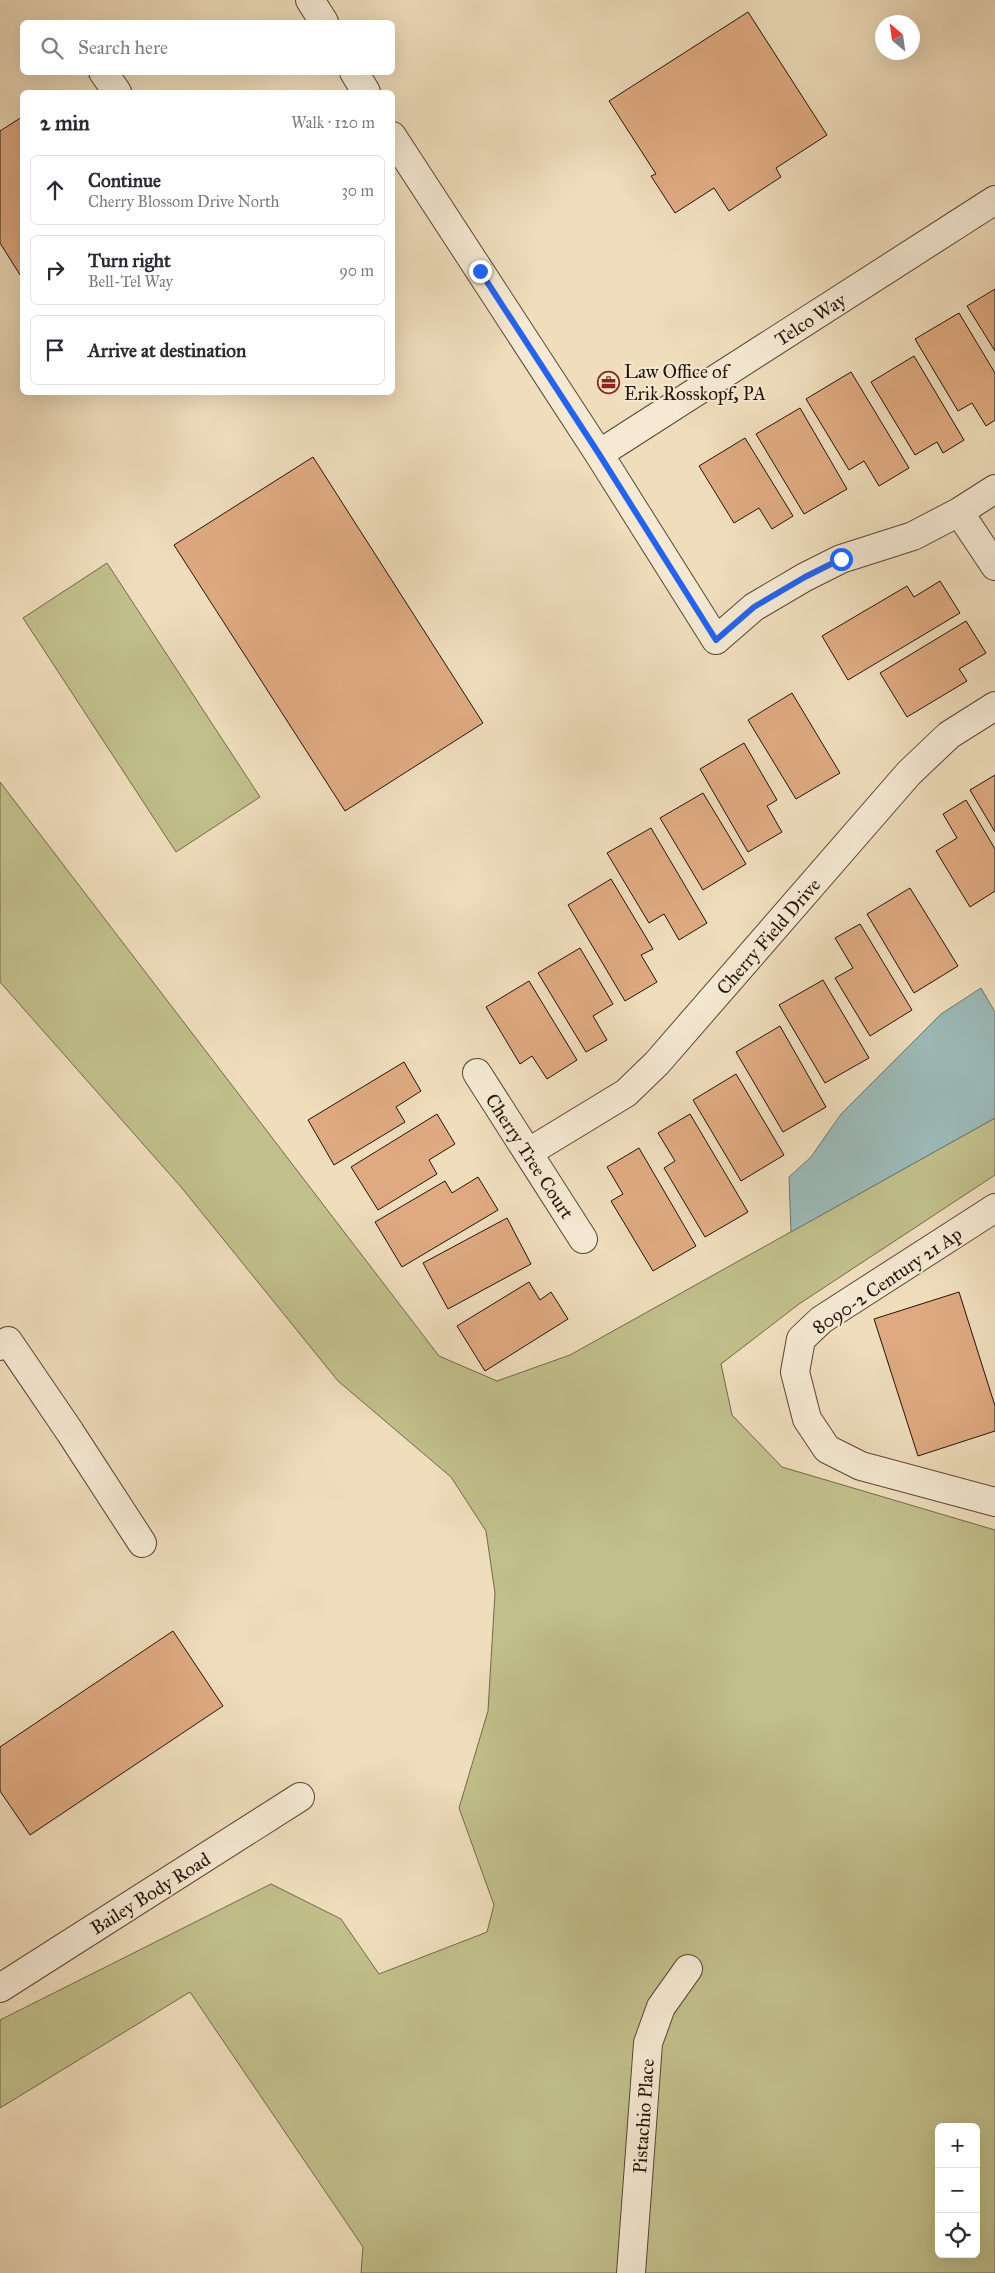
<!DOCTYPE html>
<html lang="en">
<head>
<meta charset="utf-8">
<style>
	:root { --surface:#fff; --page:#f7f7f7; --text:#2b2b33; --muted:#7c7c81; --line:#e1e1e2 }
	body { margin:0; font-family:"IM FELL Great Primer",serif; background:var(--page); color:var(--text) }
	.controls { position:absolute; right:15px; bottom:15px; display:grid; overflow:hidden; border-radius:8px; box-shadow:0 5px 20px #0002 }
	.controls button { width:45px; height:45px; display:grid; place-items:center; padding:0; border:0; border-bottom:1px solid var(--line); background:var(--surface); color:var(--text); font:25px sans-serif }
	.compass { position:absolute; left:875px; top:15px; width:45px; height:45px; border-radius:50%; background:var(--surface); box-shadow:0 5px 20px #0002; rotate:331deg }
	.stop { position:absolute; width:15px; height:15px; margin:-11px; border:4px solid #2563eb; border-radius:50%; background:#fff }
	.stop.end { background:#2563eb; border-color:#fff; box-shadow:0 1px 5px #0008 }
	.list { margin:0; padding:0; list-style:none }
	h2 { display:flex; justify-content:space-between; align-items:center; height:65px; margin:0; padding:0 20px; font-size:21px }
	h2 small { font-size:16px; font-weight:400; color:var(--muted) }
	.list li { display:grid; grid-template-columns:32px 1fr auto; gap:15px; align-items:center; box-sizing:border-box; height:70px; margin:0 10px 10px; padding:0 10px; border:1px solid var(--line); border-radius:8px }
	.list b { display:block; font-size:19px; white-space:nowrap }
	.list p { margin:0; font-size:16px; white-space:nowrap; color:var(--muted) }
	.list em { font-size:16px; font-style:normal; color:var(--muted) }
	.icon { flex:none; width:28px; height:28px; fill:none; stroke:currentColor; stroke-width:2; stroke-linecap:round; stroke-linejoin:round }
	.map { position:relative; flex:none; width:995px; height:2273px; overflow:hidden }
	.search { position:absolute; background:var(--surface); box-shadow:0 5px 20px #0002; left:20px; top:20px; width:375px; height:55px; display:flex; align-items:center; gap:12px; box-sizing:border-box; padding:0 18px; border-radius:8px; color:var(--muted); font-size:19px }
	.panel { position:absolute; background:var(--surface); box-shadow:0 5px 20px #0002; left:20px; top:90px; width:375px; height:305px; border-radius:8px }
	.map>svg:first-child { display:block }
	.green { fill:#c1bf8b; stroke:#72694a; fill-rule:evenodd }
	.water { fill:#9cbab8; stroke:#6c7772 }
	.building { fill:#dfaa82; stroke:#241308 }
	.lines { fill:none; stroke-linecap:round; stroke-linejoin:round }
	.minor-casing { stroke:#574635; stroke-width:30 }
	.minor { stroke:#f5e9d3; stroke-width:28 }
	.route { stroke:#2563eb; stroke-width:6 }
	.labels { text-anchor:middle; stroke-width:4; stroke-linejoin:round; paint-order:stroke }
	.street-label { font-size:19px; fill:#241308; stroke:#f5e9d3 }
	.poi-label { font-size:19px; fill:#241308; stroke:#f5e9d3; text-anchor:start }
</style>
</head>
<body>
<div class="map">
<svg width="995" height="2273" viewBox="0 0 995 2273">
	<rect width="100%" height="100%" fill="#efddbc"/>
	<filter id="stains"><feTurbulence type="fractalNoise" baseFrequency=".004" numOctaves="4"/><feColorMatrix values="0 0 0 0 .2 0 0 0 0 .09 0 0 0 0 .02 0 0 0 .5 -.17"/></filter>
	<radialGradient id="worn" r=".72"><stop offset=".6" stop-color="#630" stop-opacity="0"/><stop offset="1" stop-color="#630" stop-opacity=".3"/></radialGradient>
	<path class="green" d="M107 563 260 797 176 852 23 618Z
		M0 782 439 1356 497 1381 570 1355 995 1118V1175L799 1304 721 1364 732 1415 782 1467 995 1530V2273H361L363 2247 190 1992 0 2108V2020L271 1884 341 1919 379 1974 487 1932 494 1905 459 1808 488 1711 495 1593 486 1531 451 1477 338 1381 181 1187 0 982ZM939 2127H976V2254H939Z"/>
	<path class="water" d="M981 988 995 1012V1118L791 1232 789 1177 811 1157 841 1114 941 1014Z"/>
	<path class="building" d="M748 12 827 135 776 168 781 177 729 211 714 188 675 213 651 176 656 174 609 101Z
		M22 117V278L0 243V131Z
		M995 289V351L967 306Z
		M959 313 995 373V420L986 426 972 403 958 411 915 339Z
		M914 356 964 440 943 453 937 442 915 455 871 382Z
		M851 372 909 468 879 486 864 461 849 470 806 399Z
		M800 408 847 489 804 514 756 434Z
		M745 438 793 516 772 529 759 508 734 523 699 466Z
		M313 457 483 723 345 811 174 545Z
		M940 581 960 613 848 680 822 636 907 586 914 597Z
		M966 621 986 653 959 669 967 681 907 717 880 673Z
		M792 693 840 773 796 799 748 720Z
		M744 743 777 800 767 806 782 832 748 852 700 769Z
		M995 775V832L970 790Z
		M703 793 746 864 703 890 660 818Z
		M966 800 995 849V891L970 907 936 851 957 838 943 814Z
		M651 828 707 923 679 940 664 914 649 923 607 853Z
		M611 879 653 949 641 955 657 982 625 1001 568 905Z
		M910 888 958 966 914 993 867 914Z
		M860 924 912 1010 870 1036 835 978 853 968 835 938Z
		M580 948 613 1004 593 1016 607 1040 586 1052 538 973Z
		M823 980 869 1058 825 1083 779 1005Z
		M529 981 577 1060 547 1079 532 1056 520 1064 486 1007Z
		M780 1026 826 1107 783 1132 736 1052Z
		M404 1062 421 1091 396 1107 405 1122 334 1165 308 1120Z
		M736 1074 784 1155 741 1181 693 1100Z
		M437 1114 455 1144 429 1160 437 1174 378 1210 351 1167Z
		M690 1114 748 1212 705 1237 664 1168 675 1161 658 1133Z
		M639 1148 696 1246 653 1271 611 1201 623 1194 607 1167Z
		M478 1177 498 1210 402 1267 375 1222 445 1181 452 1193Z
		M507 1218 531 1264 448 1309 423 1263Z
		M529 1282 540 1300 551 1292 568 1319 485 1371 457 1326Z
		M959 1292 995 1406V1431L918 1456 874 1319Z
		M173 1631 223 1706 30 1835 0 1791V1747Z"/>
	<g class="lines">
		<defs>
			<path id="minor" d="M310 0 324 22
				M103 72 117 92
				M354 72 366 92
				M392 136 599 454 716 640 754 607 805 577 841 559 913 536 959 512 995 489
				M599 454 995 200
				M959 512 995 566
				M477 1073 583 1239
				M529 1152 626 1093 657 1063 909 773 949 735 995 706
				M995 1208 821 1320 801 1339 795 1372 807 1419 827 1449 861 1466 995 1502
				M0 1346 8 1341 70 1432 142 1543
				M0 1988 300 1797
				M631 2273 648 2043 661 2007 688 1969"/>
		</defs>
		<use href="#minor" class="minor-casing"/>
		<use href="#minor" class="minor"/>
	</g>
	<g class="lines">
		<path class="route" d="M480 271 599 454 716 640 754 607 805 577 841 559"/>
	</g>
	<defs>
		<symbol id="office-ring" viewBox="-11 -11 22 22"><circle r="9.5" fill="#f5e9d3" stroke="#8f2418" stroke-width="1.5"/><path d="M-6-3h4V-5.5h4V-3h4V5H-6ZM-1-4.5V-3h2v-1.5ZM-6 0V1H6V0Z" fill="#8f2418"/></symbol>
	</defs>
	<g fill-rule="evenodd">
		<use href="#office-ring" x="596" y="370" width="25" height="25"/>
	</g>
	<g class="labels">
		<g class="street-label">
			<text transform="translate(810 319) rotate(-33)" y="7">Telco Way</text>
			<text transform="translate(768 936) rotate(-49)" y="7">Cherry Field Drive</text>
			<text transform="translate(530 1156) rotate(57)" y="7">Cherry Tree Court</text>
			<text transform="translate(887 1280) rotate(-34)" y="7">8090-2 Century 21 Ap</text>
			<text transform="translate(150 1893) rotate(-32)" y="7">Bailey Body Road</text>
			<text transform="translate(643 2116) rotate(-86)" y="7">Pistachio Place</text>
		</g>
		<g class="poi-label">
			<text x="624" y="378">Law Office of<tspan x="624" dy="22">Erik Rosskopf, PA</tspan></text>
		</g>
	</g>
	<rect width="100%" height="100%" filter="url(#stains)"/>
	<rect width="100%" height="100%" fill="url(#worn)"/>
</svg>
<div class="controls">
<button>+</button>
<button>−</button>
<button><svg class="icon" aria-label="locate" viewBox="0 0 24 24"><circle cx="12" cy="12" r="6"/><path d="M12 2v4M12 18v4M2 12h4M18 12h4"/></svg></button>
</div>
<svg class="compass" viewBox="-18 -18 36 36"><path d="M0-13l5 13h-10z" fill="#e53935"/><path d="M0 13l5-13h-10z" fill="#7c7c81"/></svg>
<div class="stop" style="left:841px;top:559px"></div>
<div class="stop end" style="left:480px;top:271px"></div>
<div class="search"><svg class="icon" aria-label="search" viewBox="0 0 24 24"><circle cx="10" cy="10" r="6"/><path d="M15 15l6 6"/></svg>Search here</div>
<section class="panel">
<h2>2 min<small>Walk · 120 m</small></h2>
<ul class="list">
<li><svg class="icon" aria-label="ahead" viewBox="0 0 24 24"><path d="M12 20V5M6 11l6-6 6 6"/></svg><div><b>Continue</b><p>Cherry Blossom Drive North</p></div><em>30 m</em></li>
<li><svg class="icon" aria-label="right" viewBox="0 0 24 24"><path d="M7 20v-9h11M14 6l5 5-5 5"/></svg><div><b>Turn right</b><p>Bell-Tel Way</p></div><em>90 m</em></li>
<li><svg class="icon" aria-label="arrive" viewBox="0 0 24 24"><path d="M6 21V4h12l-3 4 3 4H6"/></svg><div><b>Arrive at destination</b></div></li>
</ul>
</section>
</div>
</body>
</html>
